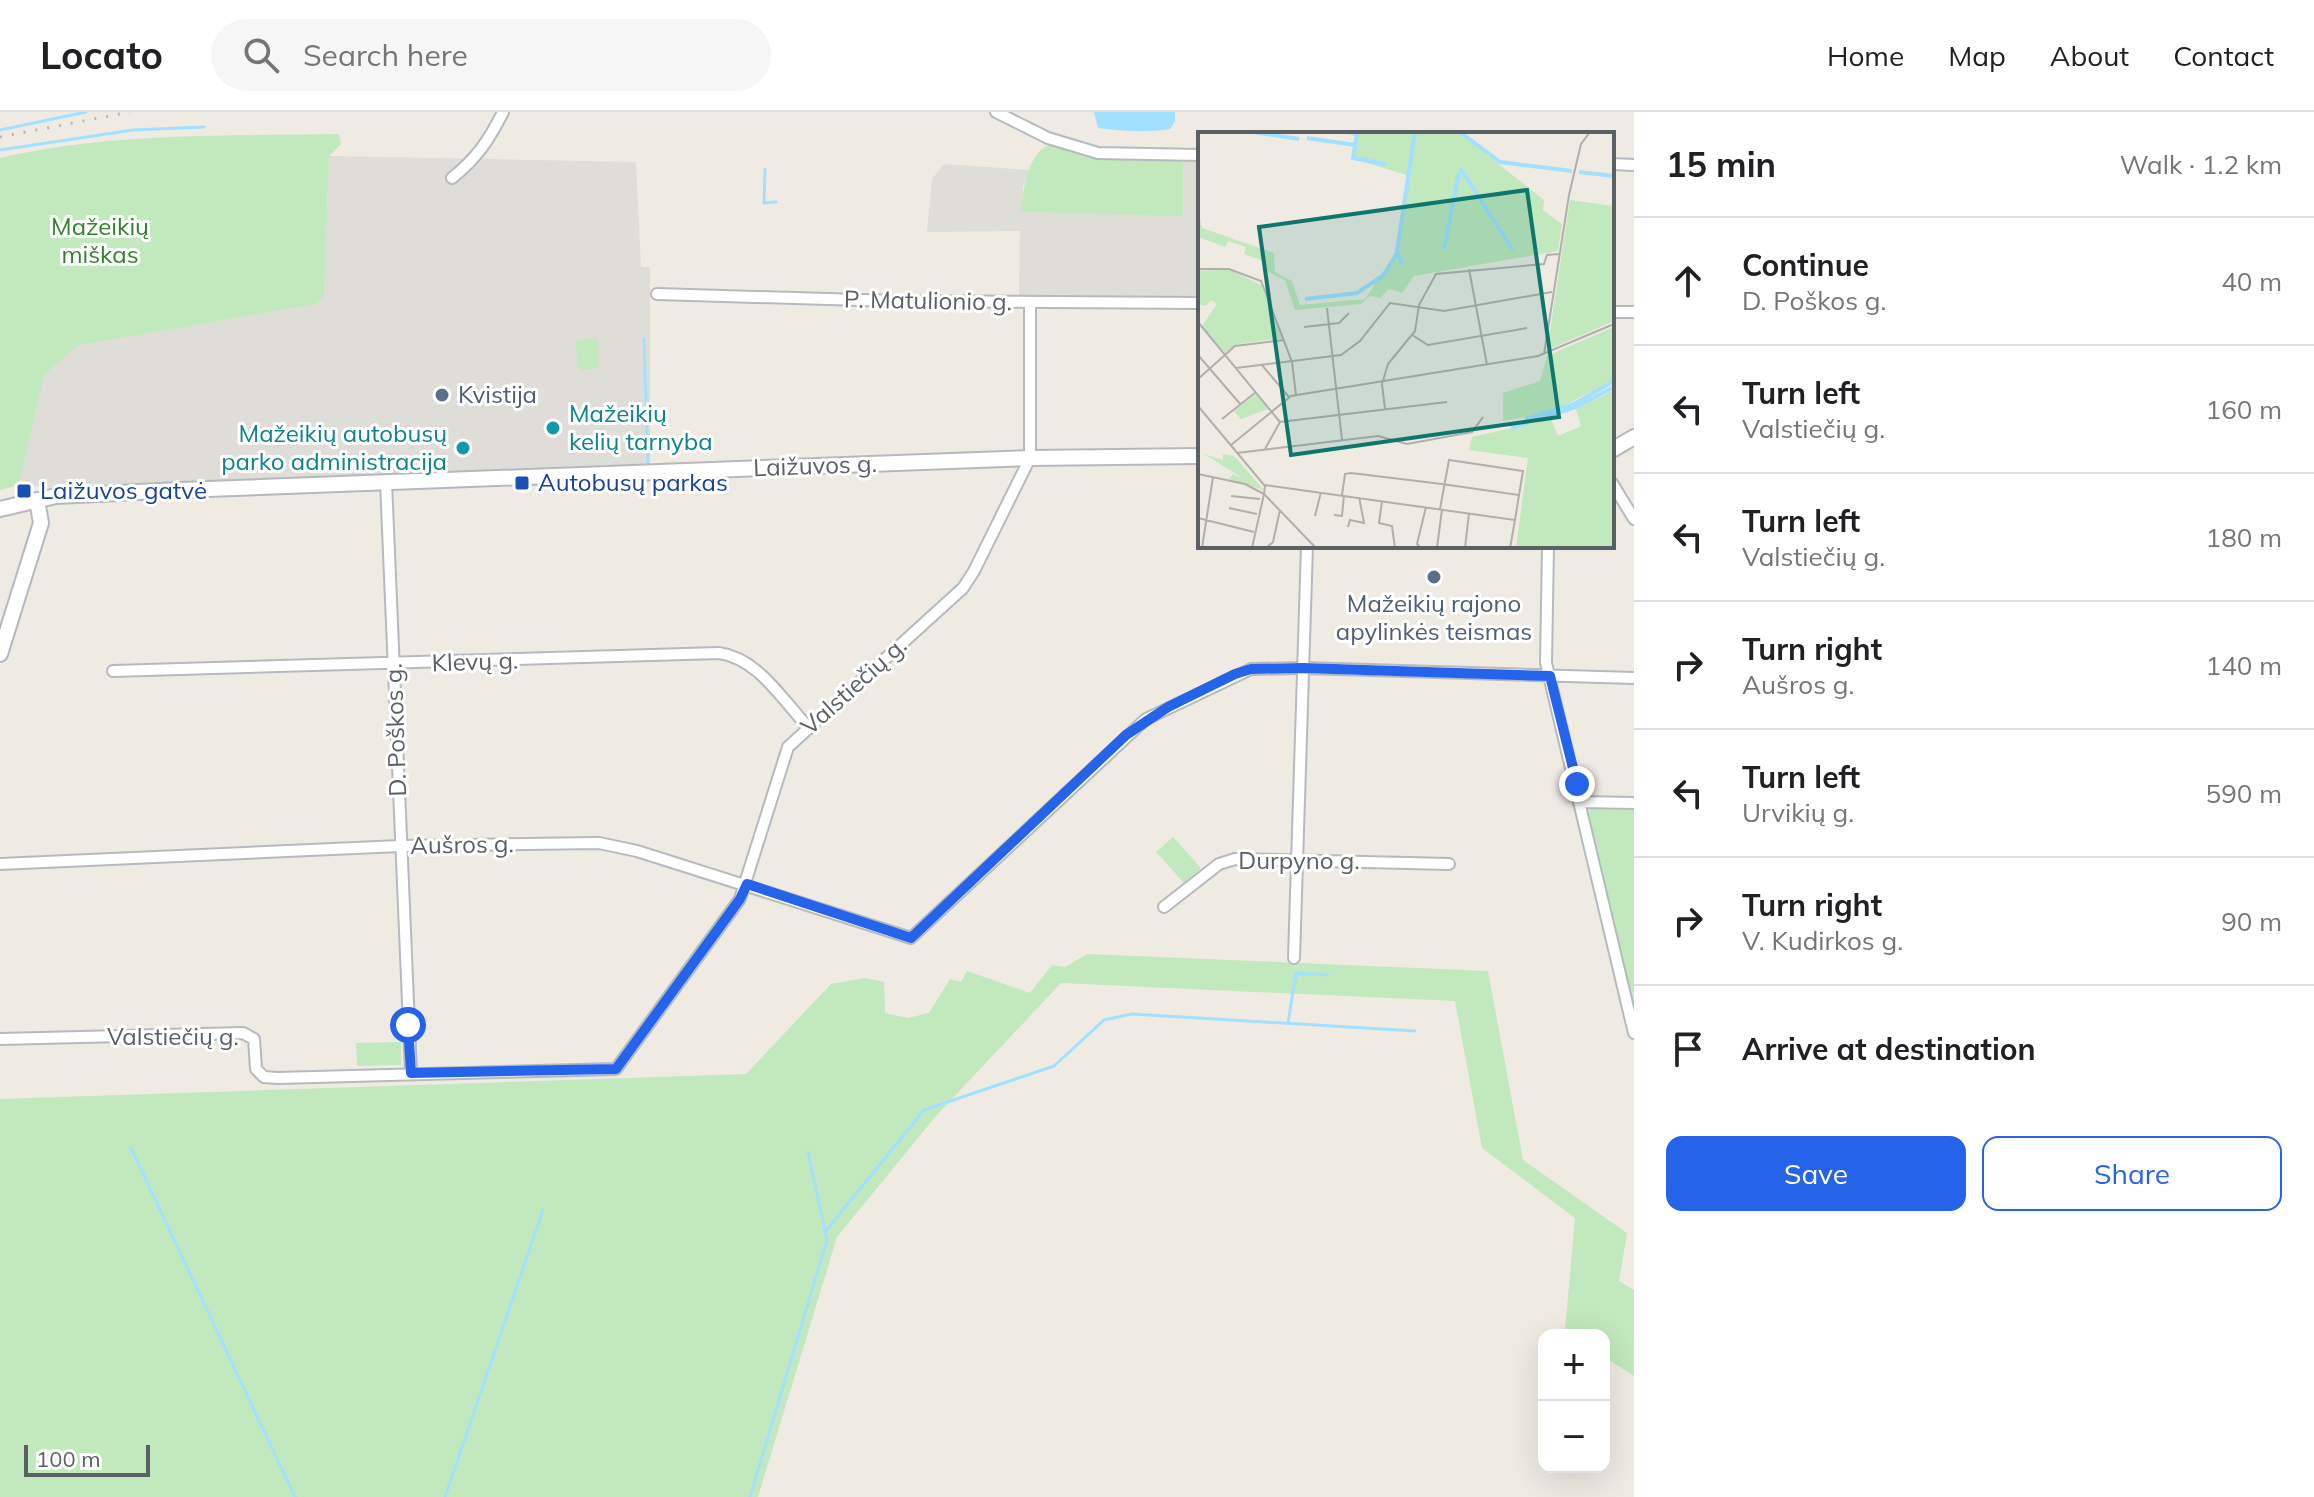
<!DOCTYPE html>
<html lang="en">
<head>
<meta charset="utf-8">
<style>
	:root { --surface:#fff; --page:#f6f6f6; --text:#202124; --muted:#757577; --line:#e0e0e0; --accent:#2563eb }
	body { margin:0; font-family:Mulish,sans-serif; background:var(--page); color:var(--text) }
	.controls { position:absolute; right:24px; bottom:24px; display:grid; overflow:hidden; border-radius:16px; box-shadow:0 8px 32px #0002 }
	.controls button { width:72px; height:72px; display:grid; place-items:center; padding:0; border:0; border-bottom:2px solid var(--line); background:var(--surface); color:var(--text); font:40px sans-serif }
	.scale { position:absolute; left:24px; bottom:20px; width:126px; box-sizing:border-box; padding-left:8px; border:4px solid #5b6065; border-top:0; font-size:22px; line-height:28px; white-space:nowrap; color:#5b6065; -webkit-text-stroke:6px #fff; paint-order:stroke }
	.stop { position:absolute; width:24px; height:24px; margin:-18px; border:6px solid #2563eb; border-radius:50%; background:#fff }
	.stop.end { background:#2563eb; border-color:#fff; box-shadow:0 2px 8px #0008 }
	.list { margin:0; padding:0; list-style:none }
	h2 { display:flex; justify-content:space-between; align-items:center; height:104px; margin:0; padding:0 32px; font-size:34px }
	h2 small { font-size:26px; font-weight:400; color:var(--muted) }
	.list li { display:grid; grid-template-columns:52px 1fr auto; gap:24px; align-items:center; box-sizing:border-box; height:128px; padding:0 32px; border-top:2px solid var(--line) }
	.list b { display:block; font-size:30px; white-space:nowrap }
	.list p { margin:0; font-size:26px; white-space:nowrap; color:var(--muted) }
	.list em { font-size:26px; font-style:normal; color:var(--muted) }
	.actions { display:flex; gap:16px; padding:24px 32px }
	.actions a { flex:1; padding:18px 0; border:2px solid var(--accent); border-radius:16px; text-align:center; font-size:28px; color:var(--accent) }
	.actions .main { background:var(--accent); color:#fff }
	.icon { flex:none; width:44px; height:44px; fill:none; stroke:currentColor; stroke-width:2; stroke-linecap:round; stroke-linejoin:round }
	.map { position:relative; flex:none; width:1634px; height:1385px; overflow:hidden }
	header { display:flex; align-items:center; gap:48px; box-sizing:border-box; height:112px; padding:0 40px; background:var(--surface); border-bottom:2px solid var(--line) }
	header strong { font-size:38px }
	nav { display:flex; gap:44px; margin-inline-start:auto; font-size:28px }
	.search { width:560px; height:72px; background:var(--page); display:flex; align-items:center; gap:20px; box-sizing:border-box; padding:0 28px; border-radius:44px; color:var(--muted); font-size:30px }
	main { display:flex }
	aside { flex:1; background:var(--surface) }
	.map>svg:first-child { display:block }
	.industrial { fill:#dfddd7 }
	.green { fill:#c2e8bd }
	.water { fill:#a2e0ff }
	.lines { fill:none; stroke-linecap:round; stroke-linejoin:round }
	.stream { stroke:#a2e0ff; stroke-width:3 }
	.street-casing { stroke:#b5babe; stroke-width:14 }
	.secondary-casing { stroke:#b4b9be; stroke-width:18 }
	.street { stroke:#fff; stroke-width:10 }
	.secondary { stroke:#fff; stroke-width:14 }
	.rail { stroke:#b4b5b6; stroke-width:3; stroke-dasharray:2 10; stroke-linecap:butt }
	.route { stroke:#2563eb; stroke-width:10 }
	.service-dot { fill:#5c6f8a; stroke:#fff; stroke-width:3 }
	.culture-dot { fill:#0f9aa8; stroke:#fff; stroke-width:3 }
	.transit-dot { fill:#1a4fb4; stroke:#fff; stroke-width:3 }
	.labels { text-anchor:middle; stroke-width:6; stroke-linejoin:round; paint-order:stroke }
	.park-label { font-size:24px; fill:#32822e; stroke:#fff }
	.street-label { font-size:24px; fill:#5b6065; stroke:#fff }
	.service-label { font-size:24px; fill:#4e5e75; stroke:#fff; text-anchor:start }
	.culture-label { font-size:24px; fill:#0d838f; stroke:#fff; text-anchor:start }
	.transit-label { font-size:24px; fill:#164399; stroke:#fff; text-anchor:start }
	.inset-river { fill:none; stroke:#a2e0ff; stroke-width:4 }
	.inset-road { fill:none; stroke:#b0afad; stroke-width:2 }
	.view { fill:#0f766e; fill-opacity:0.15; stroke:#0f766e; stroke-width:4 }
	.inset-edge { fill:none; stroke:#5b6065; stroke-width:4 }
</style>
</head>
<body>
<header>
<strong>Locato</strong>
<div class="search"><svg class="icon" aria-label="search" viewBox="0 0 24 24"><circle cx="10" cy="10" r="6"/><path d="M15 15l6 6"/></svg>Search here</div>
<nav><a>Home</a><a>Map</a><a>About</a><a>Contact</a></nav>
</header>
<main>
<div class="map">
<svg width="1634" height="1385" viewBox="0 0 1634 1385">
	<rect width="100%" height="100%" fill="#efebe3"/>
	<path class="industrial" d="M329 44 636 50 641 155H650V355L73 377 19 373 44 263 79 233 315 192 324 184Z
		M1183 45 1200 46V188L1019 186 1020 119 927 120 932 67 944 52 1030 58 1023 74 1022 100 1183 103Z"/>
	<path class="green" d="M339 22 341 32 329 44 324 184 316 192 79 233 44 263 19 373 0 378V46C111 20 226 24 339 22Z
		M1049 33 1099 43 1183 45V104L1021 100C1023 79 1027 42 1049 33Z
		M591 226 598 228 599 252 595 257 581 258 577 253 576 230Z
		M1590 697 1634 698V896L1588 704Z
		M1173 725 1201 756 1184 771 1156 740Z
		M1087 842 1488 859 1523 1048 1627 1121 1619 1169 1634 1178V1264L1604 1245V1223H1572L1565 1218 1575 1106 1482 1036 1455 889 1061 871 936 1004 837 1125 758 1385H0V987L746 962 831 872 865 866 884 870 885 901 908 906 929 901 950 867 961 870 967 859 1030 881 1052 853 1065 855Z
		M401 930V953L357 954 356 931Z"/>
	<path class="water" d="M1094 0H1175V9L1170 17C1147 21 1121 19 1098 16Z"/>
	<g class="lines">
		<path class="stream" d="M0 18 86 0
			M0 38 133 18 204 15
			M765 57 764 91 776 90
			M644 227 648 352
			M1288 911 1296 861 1328 863
			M131 1036 295 1385
			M825 1120 924 998 1054 954 1104 908 1132 902 1415 919
			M445 1385 543 1098
			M750 1385 827 1128 808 1040"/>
		<defs>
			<path id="street" d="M996 0 1048 26 1098 41 1200 43
				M1612 52 1634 53
				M452 66C477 46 489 28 503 0
				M657 182 894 189 1200 191
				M1612 200H1634
				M386 370 411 961
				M1612 371 1634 407
				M1548 434 1546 551 1634 921
				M113 559 719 541C757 546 782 587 807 614
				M1581 690 1634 691
				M0 752 400 734 599 731 637 739 911 826 1146 607 1251 557 1303 556 1634 566
				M1164 795 1219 752 1235 747 1449 752
				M1294 846 1307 434
				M0 927 243 921 254 927 256 957 264 965 277 966 616 957 740 787 788 635 963 476 974 459 1030 346V191"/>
			<path id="secondary" d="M1612 338 1634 325
				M0 397 56 384 180 378 1030 346 1200 344
				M0 542 41 411 37 388"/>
		</defs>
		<use href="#street" class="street-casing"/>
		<use href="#secondary" class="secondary-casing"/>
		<use href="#street" class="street"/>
		<use href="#secondary" class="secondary"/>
		<path class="rail" d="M0 25 130 0"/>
	</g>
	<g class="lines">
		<path class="route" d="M408 913 411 961 616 957 740 787 747 772 911 826 1126 623 1168 595 1235 562 1251 557 1303 556 1550 564 1577 672"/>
	</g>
	<g class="service-dot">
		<circle cx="442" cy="283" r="8"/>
		<circle cx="1434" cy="465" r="8"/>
	</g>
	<g class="culture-dot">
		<circle cx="553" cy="316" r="8"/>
		<circle cx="463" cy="336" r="8"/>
	</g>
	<g class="transit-dot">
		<rect x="514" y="363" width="16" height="16" rx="4"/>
		<rect x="16" y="371" width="16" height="16" rx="4"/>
	</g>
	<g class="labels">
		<g class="park-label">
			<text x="100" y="123">Mažeikių<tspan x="100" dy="28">miškas</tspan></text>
		</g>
		<g class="street-label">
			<text transform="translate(928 189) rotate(1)" y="8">P. Matulionio g.</text>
			<text transform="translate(815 354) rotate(-2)" y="8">Laižuvos g.</text>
			<text transform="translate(475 550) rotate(-2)" y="8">Klevų g.</text>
			<text transform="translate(854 574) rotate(-42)" y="8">Valstiečių g.</text>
			<text transform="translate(396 618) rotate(-92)" y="8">D. Poškos g.</text>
			<text transform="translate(462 733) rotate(-1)" y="8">Aušros g.</text>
			<text x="1299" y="757">Durpyno g.</text>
			<text x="173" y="933">Valstiečių g.</text>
		</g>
		<g class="service-label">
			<text x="458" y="291">Kvistija</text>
			<text x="1434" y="500" text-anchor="middle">Mažeikių rajono<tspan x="1434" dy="28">apylinkės teismas</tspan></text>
		</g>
		<g class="culture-label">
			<text x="569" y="310">Mažeikių<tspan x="569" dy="28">kelių tarnyba</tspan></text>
			<text x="447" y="330" text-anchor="end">Mažeikių autobusų<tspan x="447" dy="28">parko administracija</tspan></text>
		</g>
		<g class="transit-label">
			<text x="538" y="379">Autobusų parkas</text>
			<text x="40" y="387">Laižuvos gatvė</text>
		</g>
	</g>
	<g transform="translate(1198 20)">
		<rect width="416" height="416" fill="#efebe3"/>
		<path d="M135 0H260L346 68 345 78 364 92 360 119 216 144 204 161 191 157 182 166 172 164 163 172 97 178 87 148 68 139V130L46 122 48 115 30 109 27 115 0 105V76L4 96 76 121 77 140 94 149 102 173 167 167 198 120 209 43 155 27 159 4ZM372 68 416 74V189L349 218ZM30 137 63 153 84 206 40 212 27 221 4 194 19 172 13 168 8 174 0 172V139ZM416 195V248L351 281 305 289V261L342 249 349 224ZM416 258V416H318L330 326 271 318 274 305 353 287 360 304 383 294 378 277ZM58 262 70 277 43 287 36 279ZM6 322 25 328V322L36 324 66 358 31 347 35 342 46 347Z" fill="#c2e8bd"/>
		<path class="inset-river" d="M55 0 101 7M262 0 302 30 374 39M109 6 157 13 159 0M157 14 155 26 188 32M262 36 315 118M381 40 416 44M246 117 261 41M204 133 199 119 217 0M107 167 159 161 186 143 199 121M327 287 376 272 416 249M313 296 378 275 416 255"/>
		<path class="inset-road" d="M0 137H31L63 149 94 230 98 263M271 137 289 233M129 176 144 308M0 190 82 290M106 195 141 191 151 181M214 203 230 213 329 196M346 222 371 63 383 12 392 0M0 223 43 273M63 232 91 265M38 236 143 223 162 209 192 171 246 179 354 160M0 247 37 214 86 208M0 274 67 354 66 362 118 416M187 277 184 252 190 232 217 199 221 173 238 142 346 132 349 123 361 122M24 287 58 260M33 313 93 264 340 224 416 192M67 317 82 290 249 270M39 321 180 304 209 312 274 300 285 285M0 342 47 352 66 362 54 416M67 353 317 388 312 416M144 363 147 342 153 341 244 352 321 363 317 388M33 364 62 367M184 369 181 391 194 394 197 416M31 376 59 382M242 377 251 328 325 339 321 363M136 383 144 384 146 363M117 384 123 360M0 386 56 400M150 395 152 388 166 391 161 365M4 416 15 345M68 416 75 410 82 378M223 416 219 412 228 375M239 416 244 377M267 416 271 381"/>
		<path class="view" d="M329 58 361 285 93 323 61 95Z"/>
		<rect width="416" height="416" class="inset-edge"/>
	</g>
</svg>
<div class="controls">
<button>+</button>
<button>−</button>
</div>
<div class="scale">100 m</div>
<div class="stop" style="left:408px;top:913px"></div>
<div class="stop end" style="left:1577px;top:672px"></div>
</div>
<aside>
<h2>15 min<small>Walk · 1.2 km</small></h2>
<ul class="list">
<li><svg class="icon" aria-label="ahead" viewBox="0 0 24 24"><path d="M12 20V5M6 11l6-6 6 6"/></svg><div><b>Continue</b><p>D. Poškos g.</p></div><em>40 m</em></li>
<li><svg class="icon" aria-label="left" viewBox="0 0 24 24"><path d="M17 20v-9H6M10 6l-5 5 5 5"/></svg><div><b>Turn left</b><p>Valstiečių g.</p></div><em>160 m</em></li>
<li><svg class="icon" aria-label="left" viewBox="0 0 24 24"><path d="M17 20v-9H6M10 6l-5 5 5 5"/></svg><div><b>Turn left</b><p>Valstiečių g.</p></div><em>180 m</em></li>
<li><svg class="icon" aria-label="right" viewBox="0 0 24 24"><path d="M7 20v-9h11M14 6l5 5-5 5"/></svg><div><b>Turn right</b><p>Aušros g.</p></div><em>140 m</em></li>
<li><svg class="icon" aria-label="left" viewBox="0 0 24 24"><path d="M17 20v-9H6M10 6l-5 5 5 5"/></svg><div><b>Turn left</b><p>Urvikių g.</p></div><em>590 m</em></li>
<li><svg class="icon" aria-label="right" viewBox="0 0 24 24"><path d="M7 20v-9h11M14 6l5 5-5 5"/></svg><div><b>Turn right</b><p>V. Kudirkos g.</p></div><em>90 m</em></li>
<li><svg class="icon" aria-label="arrive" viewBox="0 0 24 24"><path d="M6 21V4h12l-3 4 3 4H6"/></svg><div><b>Arrive at destination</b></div></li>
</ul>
<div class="actions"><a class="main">Save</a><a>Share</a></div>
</aside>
</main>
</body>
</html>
